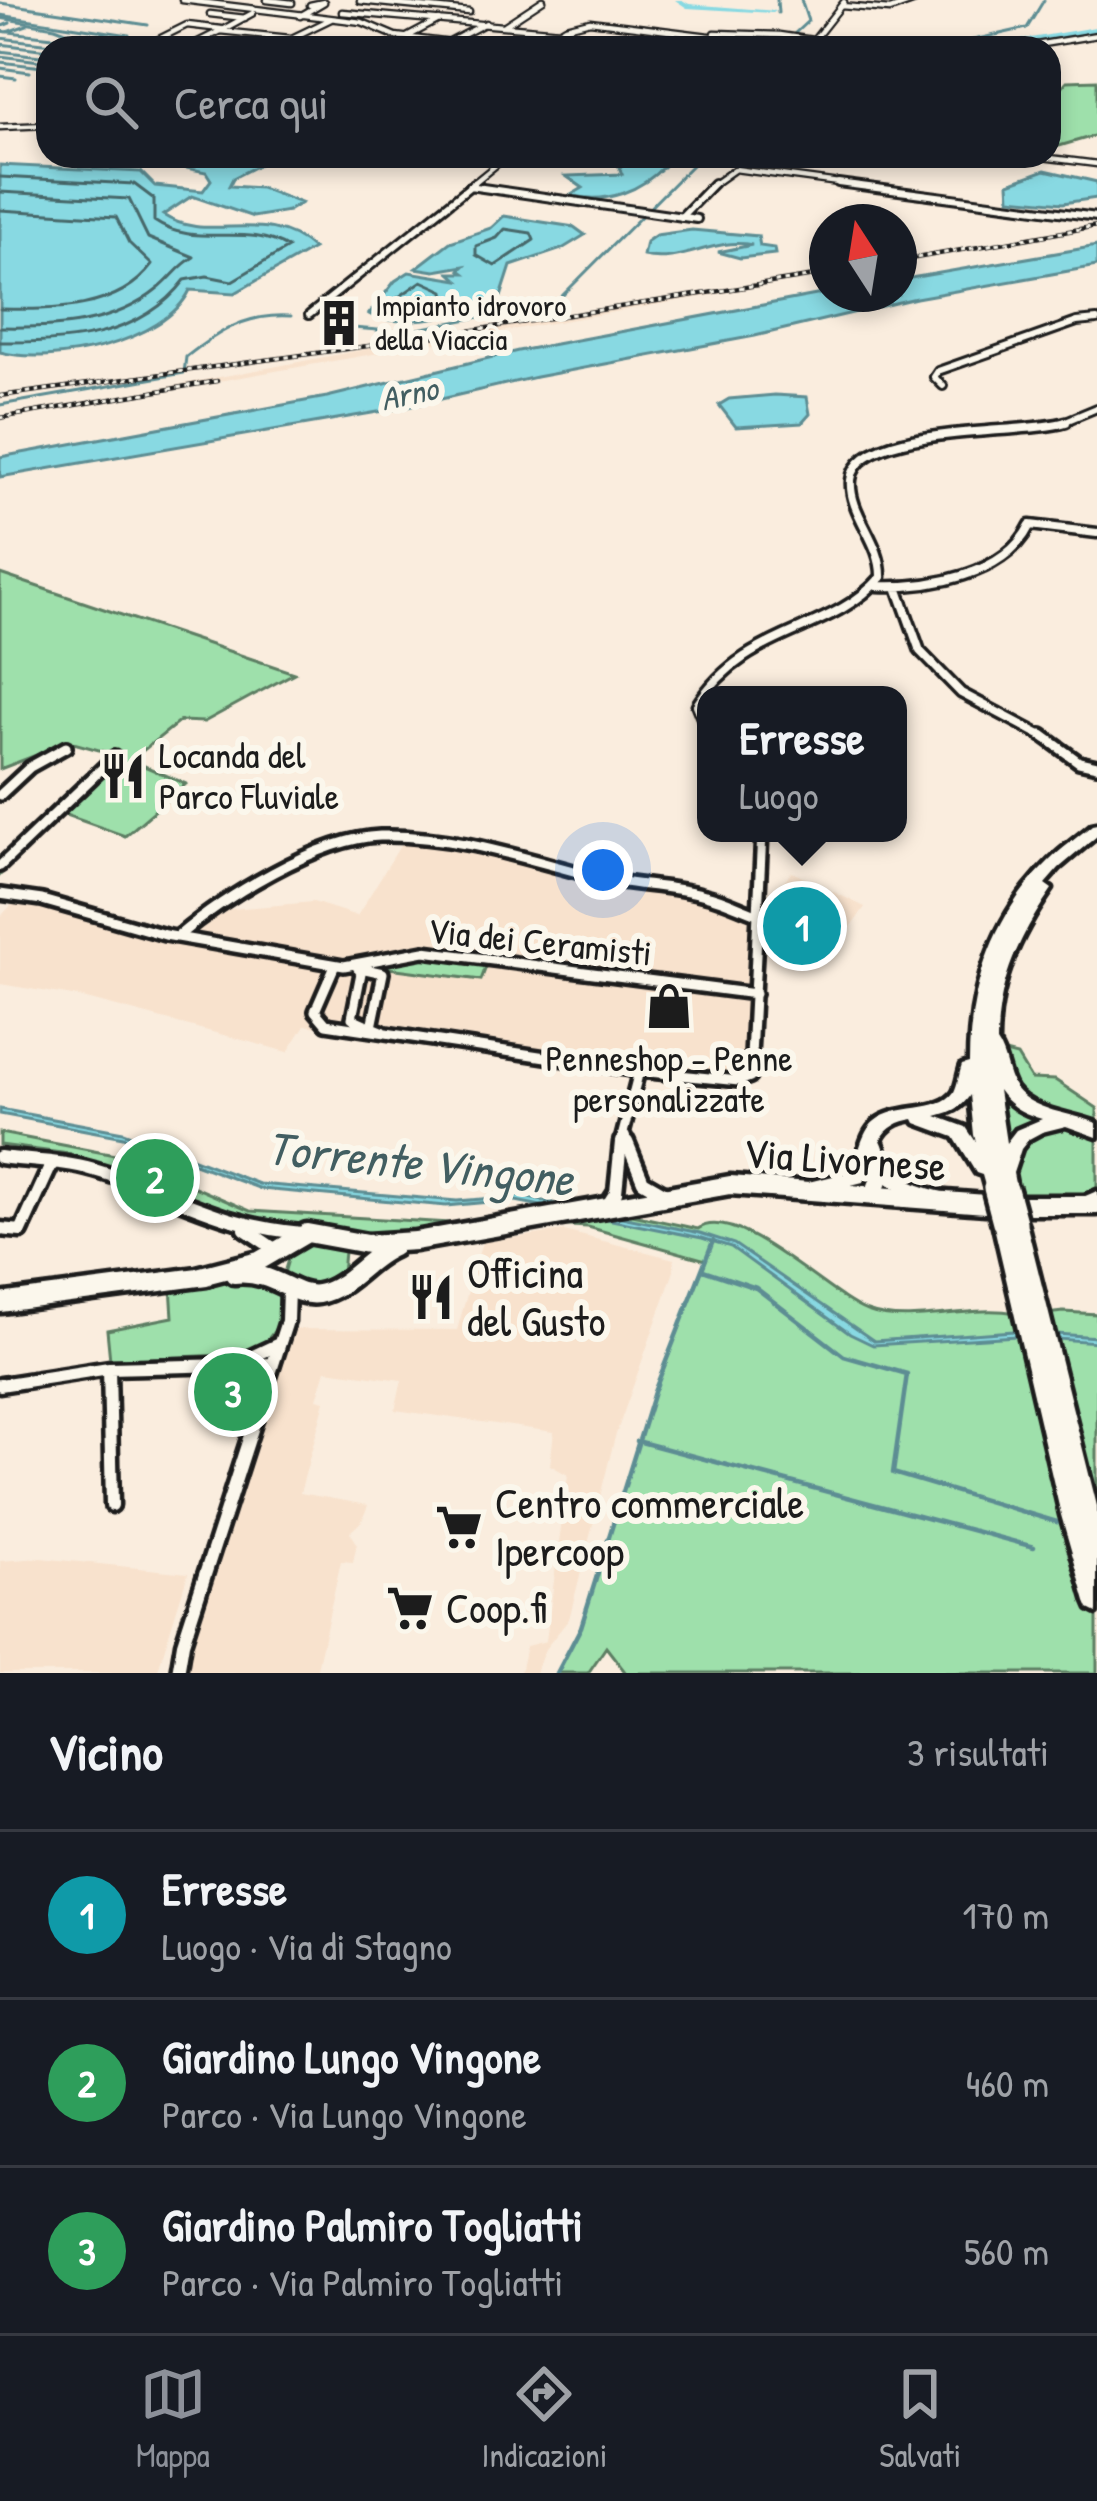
<!DOCTYPE html>
<html lang="it">
<head>
<meta charset="utf-8">
<style>
	:root { --surface:#171b24; --page:#242831; --text:#f1f3f6; --muted:#9ea1a6; --line:#363941; --accent:#8c9099 }
	body { margin:0; font-family:"Patrick Hand",sans-serif; background:var(--page); color:var(--text) }
	.compass { position:absolute; left:809px; top:204px; width:108px; height:108px; border-radius:50%; background:var(--surface); box-shadow:0 6px 18px #0003; rotate:348deg }
	.you { position:absolute; left:603px; top:870px; width:42px; height:42px; margin:-30px; border:9px solid #fff; border-radius:50%; background:#1a73e8; box-shadow:0 0 0 18px #1a73e833 }
	.badge { display:grid; place-items:center; width:78px; height:78px; border-radius:50%; background:var(--accent); color:#fff; font-size:39px; font-weight:700 }
	.pin { position:absolute; translate:-50% -50%; border:6px solid #fff; box-shadow:0 3px 12px #0006 }
	.popup { position:absolute; left:697px; top:686px; width:210px; height:156px; box-sizing:border-box; display:grid; place-content:center; border-radius:24px; background:var(--surface); filter:drop-shadow(0 3px 9px #0005); font-size:39px; white-space:nowrap; color:var(--muted) }
	.popup b { font-size:45px; color:var(--text) }
	.popup::after { content:''; position:absolute; left:50%; top:100%; margin-left:-24px; border:24px solid transparent; border-top-color:var(--surface) }
	.list { margin:0; padding:0; list-style:none }
	h2 { display:flex; justify-content:space-between; align-items:center; height:156px; margin:0; padding:0 48px; font-size:51px }
	h2 small { font-size:39px; font-weight:400; color:var(--muted) }
	.list li { display:grid; grid-template-columns:78px 1fr auto; gap:36px; align-items:center; box-sizing:border-box; height:168px; padding:0 48px; border-top:3px solid var(--line) }
	.list b { display:block; font-size:45px; white-space:nowrap }
	.list p { margin:0; font-size:39px; white-space:nowrap; color:var(--muted) }
	.list em { font-size:39px; font-style:normal; color:var(--muted) }
	.icon { flex:none; width:66px; height:66px; fill:none; stroke:currentColor; stroke-width:2; stroke-linecap:round; stroke-linejoin:round }
	.map { position:relative; flex:none; width:1097px; height:1673px; overflow:hidden }
	.search { position:absolute; background:var(--surface); box-shadow:0 6px 18px #0003; left:36px; right:36px; top:36px; height:132px; display:flex; align-items:center; gap:30px; box-sizing:border-box; padding:0 42px; border-radius:36px; color:var(--muted); font-size:45px }
	.sheet { height:660px; background:var(--surface) }
	nav { display:flex; justify-content:space-around; align-items:center; box-sizing:border-box; height:168px; border-top:3px solid var(--line); background:var(--surface); font-size:33px; color:var(--muted) }
	nav a { display:grid; justify-items:center; gap:6px }
	nav .on { color:var(--accent) }
	.map>svg:first-child { display:block }
	.built { fill:#f8e2cd }
	.green { fill:#9ee0ab; stroke:#5d7e64; stroke-width:3 }
	.water { fill:#88d9e2; stroke:#5d8d93; stroke-width:3 }
	.lines { fill:none; stroke-linecap:round; stroke-linejoin:round }
	.shore { stroke:#47686b; stroke-width:3 }
	.stream-far1 { stroke:#5d8d93; stroke-width:3 }
	.stream { stroke:#5d8d93; stroke-width:4.5 }
	.canal { stroke:#88d9e2; stroke-width:4.5 }
	.river { fill:#88d9e2; fill-rule:evenodd }
	.street-far4-casing { stroke:#1c1c1c; stroke-width:9 }
	.street-far3-casing { stroke:#1c1c1c; stroke-width:12 }
	.street-far2-casing { stroke:#1c1c1c; stroke-width:15 }
	.street-far1-casing { stroke:#1c1c1c; stroke-width:18 }
	.street-casing { stroke:#1c1c1c; stroke-width:21 }
	.primary-casing { stroke:#1c1c1c; stroke-width:27 }
	.highway-casing { stroke:#1c1c1c; stroke-width:9 }
	.street-far4 { stroke:#fbf7ec; stroke-width:4.5 }
	.street-far3 { stroke:#fbf7ec; stroke-width:6 }
	.street-far2 { stroke:#fbf7ec; stroke-width:8 }
	.street-far1 { stroke:#fbf7ec; stroke-width:9 }
	.street { stroke:#fbf7ec; stroke-width:12 }
	.primary { stroke:#fbf7ec; stroke-width:18 }
	.highway { fill:#fbf7ec; fill-rule:evenodd }
	.rail-casing { stroke:#1c1c1c; stroke-width:4.5 }
	.rail { stroke:#fbf7ec; stroke-width:3; stroke-dasharray:4.5; stroke-linecap:butt }
	.highway-bridge-casing { stroke:#1c1c1c; stroke-width:30; stroke-linecap:butt }
	.highway-bridge { stroke:#fbf7ec; stroke-width:21 }
	.labels { text-anchor:middle; stroke-width:12; stroke-linejoin:round; paint-order:stroke }
	.far-poi-label { font-size:30px; fill:#1c1c1c; stroke:#fbf7ec; text-anchor:start }
	.far-water-label { font-size:33px; font-style:italic; fill:#425e61; stroke:#fbf7ec }
	.poi-label { font-size:36px; fill:#1c1c1c; stroke:#fbf7ec; text-anchor:start }
	.street-label { font-size:36px; fill:#1c1c1c; stroke:#fbf7ec }
	.near-street-label { font-size:42px; fill:#1c1c1c; stroke:#fbf7ec }
	.near-poi-label { font-size:42px; fill:#1c1c1c; stroke:#fbf7ec; text-anchor:start }
	.near-water-label { font-size:48px; font-style:italic; fill:#425e61; stroke:#fbf7ec }
</style>
</head>
<body>
<div class="map">
<svg width="1097" height="1673" viewBox="0 0 1097 1673">
	<rect width="100%" height="100%" fill="#faedde"/>
	<filter id="ink" filterUnits="userSpaceOnUse"><feTurbulence type="fractalNoise" baseFrequency=".00833" numOctaves="2"/><feDisplacementMap in="SourceGraphic" scale="24" xChannelSelector="R" yChannelSelector="G"/><feConvolveMatrix kernelMatrix="1 2 1 2 8 2 1 2 1" color-interpolation-filters="sRGB"/></filter>
	<g filter="url(#ink)">
		<path class="built" d="M827 272V275L0 419 476 328Z
			M403 841 480 848 701 896 748 919 792 872 865 907 838 946 763 934 750 1084 646 1077 305 1025 288 1052 79 997 0 984V917L23 893 188 934 220 910 313 902 357 916Z
			M564 1231 674 1259V1271L615 1437 569 1619 545 1649 535 1673H520L526 1646 546 1641 568 1475 550 1465 554 1432 395 1410 402 1380 326 1370 317 1399 325 1401 300 1493 368 1505 362 1521 350 1532 357 1543 353 1562 341 1561 316 1673H178L284 1329 457 1330 482 1242Z
			M40 1558 188 1573 157 1673H0V1561Z"/>
		<path class="green" d="M1097 80V135L1049 149V94H1056L1067 81Z
			M0 574 294 673 204 722 180 721 136 756 135 762 186 784 125 836 60 813 0 875V857L110 753 70 742 0 769Z
			M413 954 487 964 481 980 358 964Z
			M993 1050 1017 1056 1031 1079 1055 1080 1097 1108V1130L1057 1123 1097 1136V1198L1020 1205 1002 1144Z
			M0 1133 125 1157 250 1211 466 1224 372 1239 305 1229 234 1217 119 1169 65 1161 69 1154 0 1145Z
			M600 1208 698 1229C736 1202 829 1297 867 1311 909 1327 971 1304 1015 1313L1097 1602V1673H626L606 1647 588 1673H557L581 1627 654 1392 706 1260 588 1227 515 1223Z
			M309 1240 338 1245 344 1251 342 1274 326 1285 306 1287 284 1273 291 1249Z
			M242 1277 283 1294C284 1323 272 1343 245 1354L110 1360 107 1330 173 1317 171 1286Z
			M1063 1312 1097 1314V1551L1046 1314Z"/>
		<path class="water" d="M225 159 262 163 233 178 229 186 261 188 301 203 288 211 253 217 192 196 163 215C208 245 266 205 313 249L235 293 190 290C165 343 52 366 0 352V165L141 172 155 186 203 191 211 180 206 172 186 168 197 161Z
			M638 160 665 165C641 191 605 205 571 195L583 188 566 176 622 174 619 167Z
			M1045 170 1097 182V198L1063 203 1010 198 1009 183Z
			M504 216 574 227 585 235 562 249 511 266 501 297C476 313 394 330 369 314L395 281 409 272 458 280 450 273H464L460 270 464 266 435 271 416 268 450 242 491 228Z
			M692 230 758 236 760 246 774 248 775 254 740 258 718 252 752 245C713 237 681 265 643 256L646 242 656 235Z
			M1097 246V266L916 298 755 336 536 377 407 407 0 477V457L327 397 518 351 827 293 899 294V280Z
			M775 395 807 397 810 414 802 423 736 427 719 405 729 399Z
			M0 1109 123 1132 259 1184 457 1201 519 1196 700 1233 734 1244 874 1341 1014 1331 1097 1337V1342L1017 1336 873 1345 850 1334 731 1247 702 1238 511 1200 446 1206 261 1189 123 1137 0 1114Z"/>
		<g class="lines">
			<path class="shore" d="M0 177 134 184 154 199V221C196 250 246 221 288 248L232 281 207 276 185 280C141 338 68 343 0 342
				M0 192 129 199 148 238 194 257C178 266 172 278 158 289 113 326 55 328 0 327
				M0 210 116 217 129 243 152 265C118 311 53 310 0 309
				M505 229 531 233 534 240 495 266 476 255V246L497 238Z
				M422 281 444 291 445 299 414 309 394 307 393 301Z"/>
			<path class="stream-far1" d="M777 0 778 13
				M0 3 148 25
				M0 15 129 35
				M0 18 55 27 101 44
				M0 27 10 23
				M0 31 71 39
				M7 32 27 25
				M794 34 808 21 801 0
				M0 38 78 47
				M87 39 107 32
				M0 44 48 50
				M937 48 1027 28 1044 0
				M1008 48 1018 47
				M0 51 48 57
				M0 56 48 62
				M0 62 43 67
				M0 68 30 72
				M0 76 16 78
				M324 321 331 325
				M340 327 403 332 556 302 701 156
				M0 405 184 373 186 357C219 331 247 313 291 316"/>
			<path class="stream" d="M703 1270 756 1288 844 1356 907 1374 893 1473 1067 1525
				M637 1441 1034 1547
				M557 1673 581 1627 654 1392 713 1241"/>
			<path class="canal" d="M985 48 1097 29"/>
			<path class="river" d="M675 0H682L689 4 776 11 773 13 687 8Z"/>
			<defs>
				<path id="street-far4" d="M182 0 362 22 395 36 492 48
					M267 0 292 3
					M360 1 469 12
					M841 6 890 10 918 0
					M342 12 560 31
					M253 13 220 31 290 38
					M210 14 245 18
					M300 16 324 2 310 5 317 6
					M505 25 543 0
					M715 33 779 35 867 48
					M407 37 439 20
					M159 39 187 25 221 29
					M814 40 844 2
					M190 46 220 31
					M190 46 210 48
					M271 48 331 19
					M322 48 337 40 349 42
					M438 48 486 23
					M531 48 566 27 590 21 717 37
					M1018 48 1097 35
					M0 127 48 125
					M1034 156 1097 164
					M470 186 507 156
					M711 186 735 169 861 186"/>
				<path id="street-far3" d="M838 183 1097 217
					M469 186 697 219
					M681 217 714 183
					M309 315 474 183
					M943 386 934 377 938 371 1077 322 1097 320
					M1056 425 1097 408"/>
				<path id="street-far2" d="M881 577C882 542 848 513 851 480 857 423 1023 436 1066 422
					M877 586C929 588 1005 576 1030 525L1097 533
					M897 587 920 651 961 693 1046 738
					M706 727 697 705C746 627 830 636 881 577"/>
				<path id="street-far1" d="M1042 735 1079 762 1097 766
					M0 795 30 767 66 747
					M0 866 114 757
					M0 894 42 900 165 935 344 966 424 951 755 994
					M177 937C223 898 319 838 380 836 454 834 526 859 596 877 632 886 670 885 705 895 723 899 740 908 757 914
					M335 965 315 1011 326 1024 639 1071
					M356 965 361 973 352 1018 372 1027
					M361 968 383 973 372 1027 382 1031
					M625 1136 628 1145
					M620 1145 639 1071 739 1081 750 1077 762 833"/>
				<path id="street" d="M627 1142 643 1181 664 1193
					M0 1157C31 1161 65 1161 94 1170 171 1192 218 1226 302 1233
					M609 1203 616 1192 621 1142
					M0 1229 21 1231 52 1163
					M245 1229 276 1250
					M245 1360 279 1344
					M229 1365 251 1378 261 1398
					M109 1368 112 1505
					M0 1385 109 1368 273 1364
					M178 1673 183 1643 287 1321 288 1289"/>
				<path id="primary" d="M1022 1205H1097
					M234 1274C275 1270 292 1298 318 1294 347 1289 366 1258 393 1247
					M197 1277 259 1261 307 1233 367 1244 415 1241 730 1185 986 1204
					M0 1303 206 1276"/>
				<path id="highway" d="M1097 824V836L1059 868 1045 884 1052 889C1018 938 997 983 997 1043 1006 1055 1006 1074 1015 1088 1032 1111 1072 1113 1097 1123V1137L1066 1126 1042 1132 1029 1139 1021 1149 1013 1173 1016 1189 1014 1194 1007 1196 987 1193 982 1175 976 1173 954 1137 916 1123 914 1119C900 1121 887 1127 881 1140 884 1146 885 1152 888 1159 899 1185 937 1190 961 1197L963 1202 961 1207C937 1209 907 1197 887 1183L880 1200 873 1202 866 1200 864 1195 872 1175 871 1169 863 1182 811 1195 804 1193 802 1188 804 1183 850 1172C860 1156 860 1133 875 1121 896 1103 940 1113 954 1092 958 1084 959 1073 962 1065L969 1063C969 987 993 915 1049 861 1062 848 1078 837 1092 825ZM998 1090C1010 1107 1023 1113 1042 1119L1016 1130 1006 1143ZM970 1095 974 1135 976 1142 966 1127 936 1116C951 1112 961 1109 970 1095Z
					M1097 1191V1206L1083 1212 1076 1210 1074 1205 1076 1200Z
					M1003 1215 1023 1217 1026 1222 1097 1506V1613L1089 1609 1086 1602 1061 1515 993 1222 996 1217Z"/>
			</defs>
			<use href="#street-far4" class="street-far4-casing"/>
			<use href="#street-far3" class="street-far3-casing"/>
			<use href="#street-far2" class="street-far2-casing"/>
			<use href="#street-far1" class="street-far1-casing"/>
			<use href="#street" class="street-casing"/>
			<use href="#primary" class="primary-casing"/>
			<use href="#highway" class="highway-casing"/>
			<use href="#street-far4" class="street-far4"/>
			<use href="#street-far3" class="street-far3"/>
			<use href="#street-far2" class="street-far2"/>
			<use href="#street-far1" class="street-far1"/>
			<use href="#street" class="street"/>
			<use href="#primary" class="primary"/>
			<use href="#highway" class="highway"/>
			<defs>
				<path id="rail" d="M899 261 1097 226
					M0 396 405 341 827 274
					M0 418 217 381"/>
			</defs>
			<use href="#rail" class="rail-casing"/>
			<use href="#rail" class="rail"/>
			<defs>
				<path id="highway-bridge" d="M994 1188 1003 1222
					M1007 1189 1016 1222"/>
			</defs>
			<use href="#highway-bridge" class="highway-bridge-casing"/>
			<use href="#highway-bridge" class="highway-bridge"/>
		</g>
	</g>
	<defs>
		<symbol id="building-bare" viewBox="-9 -9 18 18"><path d="M-4-6H4V6H1V3H-1V6H-4ZM-2.5-4.3h1.7v1.8h-1.7ZM.8-4.3h1.7v1.8H.8ZM-2.5-1h1.7V.8h-1.7ZM.8-1h1.7V.8H.8Z" fill="#1c1c1c" stroke="#fbf7ec" stroke-width="2.5" paint-order="stroke"/></symbol>
		<symbol id="restaurant-bare" viewBox="-9 -9 18 18"><path d="M-5-6h1v4h1v-4h1v4h1v-4h1v5L-1.5 .5V6h-2V.5L-5-1ZM5-6V6H3V1.5H1.5Q1.5-4 5-6Z" fill="#1c1c1c" stroke="#fbf7ec" stroke-width="2.5" paint-order="stroke"/></symbol>
		<symbol id="shop-bare" viewBox="-9 -9 18 18"><path d="M-5-2.5h2.3a2.7 3.5 0 0 1 5.4 0H5L5.5 6h-11ZM-1.5-2.5h3a1.5 2.3 0 0 0-3 0Z" fill="#1c1c1c" stroke="#fbf7ec" stroke-width="2.5" paint-order="stroke"/></symbol>
		<symbol id="supermarket-bare" viewBox="-9 -9 18 18"><path d="M-6-5.5h2.5l.6 2H6L4.5 2H-2.5L-4.4-4H-6ZM-1.5 3.2a1.3 1.3 0 1 0 .1 0ZM3 3.2a1.3 1.3 0 1 0 .1 0Z" fill="#1c1c1c" stroke="#fbf7ec" stroke-width="2.5" paint-order="stroke"/></symbol>
	</defs>
	<g fill-rule="evenodd">
		<use href="#building-bare" x="306" y="290" width="66" height="66"/>
		<use href="#restaurant-bare" x="90" y="743" width="66" height="66"/>
		<use href="#shop-bare" x="636" y="973" width="66" height="66"/>
		<use href="#restaurant-bare" x="398" y="1264" width="66" height="66"/>
		<use href="#supermarket-bare" x="426" y="1494" width="66" height="66"/>
		<use href="#supermarket-bare" x="377" y="1575" width="66" height="66"/>
	</g>
	<g class="labels">
		<g class="far-poi-label">
			<text x="375" y="316">Impianto idrovoro<tspan x="375" dy="34">della Viaccia</tspan></text>
		</g>
		<g class="far-water-label">
			<text transform="translate(409 393) rotate(-12)" y="12">Arno</text>
		</g>
		<g class="poi-label">
			<text x="159" y="768">Locanda del<tspan x="159" dy="41">Parco Fluviale</tspan></text>
			<text x="669" y="1071" text-anchor="middle">Penneshop - Penne<tspan x="669" dy="41">personalizzate</tspan></text>
		</g>
		<g class="street-label">
			<text transform="translate(540 941) rotate(6)" y="13">Via dei Ceramisti</text>
		</g>
		<g class="near-street-label">
			<text transform="translate(845 1159) rotate(4)" y="15">Via Livornese</text>
		</g>
		<g class="near-poi-label">
			<text x="467" y="1288">Officina<tspan x="467" dy="48">del Gusto</tspan></text>
			<text x="495" y="1518">Centro commerciale<tspan x="495" dy="48">Ipercoop</tspan></text>
			<text x="446" y="1623">Coop.fi</text>
		</g>
		<g class="near-water-label">
			<text transform="translate(420 1163) rotate(6)" y="17">Torrente Vingone</text>
		</g>
	</g>
</svg>
<svg class="compass" viewBox="-18 -18 36 36"><path d="M0-13l5 13h-10z" fill="#e53935"/><path d="M0 13l5-13h-10z" fill="#9ea1a6"/></svg>
<div class="you"></div>
<div class="pin badge" style="left:802px;top:926px;background:#0f9aa8">1</div>
<div class="popup"><b>Erresse</b>Luogo</div>
<div class="pin badge" style="left:155px;top:1178px;background:#2e9e5b">2</div>
<div class="pin badge" style="left:233px;top:1392px;background:#2e9e5b">3</div>
<div class="search"><svg class="icon" aria-label="search" viewBox="0 0 24 24"><circle cx="10" cy="10" r="6"/><path d="M15 15l6 6"/></svg>Cerca qui</div>
</div>
<section class="sheet">
<h2>Vicino<small>3 risultati</small></h2>
<ul class="list">
<li><span class="badge" style="background:#0f9aa8">1</span><div><b>Erresse</b><p>Luogo · Via di Stagno</p></div><em>170 m</em></li>
<li><span class="badge" style="background:#2e9e5b">2</span><div><b>Giardino Lungo Vingone</b><p>Parco · Via Lungo Vingone</p></div><em>460 m</em></li>
<li><span class="badge" style="background:#2e9e5b">3</span><div><b>Giardino Palmiro Togliatti</b><p>Parco · Via Palmiro Togliatti</p></div><em>560 m</em></li>
</ul>
</section>
<nav>
<a class="on"><svg class="icon" aria-label="map" viewBox="0 0 24 24"><path d="M3 6l6-2 6 2 6-2v14l-6 2-6-2-6 2zM9 4v14M15 6v14"/></svg>Mappa</a>
<a><svg class="icon" aria-label="directions" viewBox="0 0 24 24"><path d="M12 3l9 9-9 9-9-9zM9 14v-3h6M13 9l2 2-2 2"/></svg>Indicazioni</a>
<a><svg class="icon" aria-label="saved" viewBox="0 0 24 24"><path d="M7 4h10v16l-5-4-5 4z"/></svg>Salvati</a>
</nav>
</body>
</html>
